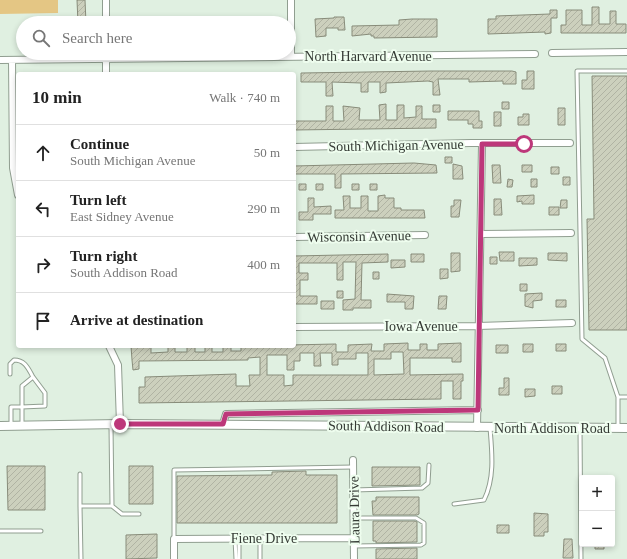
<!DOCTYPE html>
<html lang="en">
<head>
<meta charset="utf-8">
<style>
	:root { --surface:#fff; --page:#f2f2f2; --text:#222; --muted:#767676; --line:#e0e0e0 }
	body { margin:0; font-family:"Times New Roman",serif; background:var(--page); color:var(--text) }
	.controls { position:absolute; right:12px; bottom:12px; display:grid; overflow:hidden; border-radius:4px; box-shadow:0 2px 6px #0003 }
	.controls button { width:36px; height:36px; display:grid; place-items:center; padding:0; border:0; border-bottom:1px solid var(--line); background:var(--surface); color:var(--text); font:20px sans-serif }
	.stop { position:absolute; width:12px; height:12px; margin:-9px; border:3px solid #bd377a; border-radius:50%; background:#fff }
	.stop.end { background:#bd377a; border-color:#fff; box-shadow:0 1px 4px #0008 }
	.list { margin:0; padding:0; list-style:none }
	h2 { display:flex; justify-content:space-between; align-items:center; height:52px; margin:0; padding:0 16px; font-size:17px }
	h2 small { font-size:13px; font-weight:400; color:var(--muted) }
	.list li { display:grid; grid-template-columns:26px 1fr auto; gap:12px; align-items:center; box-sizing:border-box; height:56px; padding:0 16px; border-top:1px solid var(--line) }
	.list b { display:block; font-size:15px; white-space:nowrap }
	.list p { margin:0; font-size:13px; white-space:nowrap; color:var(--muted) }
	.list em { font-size:13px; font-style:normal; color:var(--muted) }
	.icon { flex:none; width:22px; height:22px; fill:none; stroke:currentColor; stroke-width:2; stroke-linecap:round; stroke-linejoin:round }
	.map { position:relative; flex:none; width:627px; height:559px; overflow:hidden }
	.search { position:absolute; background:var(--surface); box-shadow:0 2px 6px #0003; left:16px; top:16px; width:280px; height:44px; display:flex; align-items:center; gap:10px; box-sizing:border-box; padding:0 14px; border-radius:22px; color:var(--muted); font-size:15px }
	.panel { position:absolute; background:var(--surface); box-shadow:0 2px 6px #0003; left:16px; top:72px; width:280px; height:276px; border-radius:4px }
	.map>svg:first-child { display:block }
	.green { fill:#e4c684 }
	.building { fill:url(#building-hatch); stroke:#888c7a; fill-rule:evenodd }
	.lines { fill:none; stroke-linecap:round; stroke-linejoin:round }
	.service-casing { stroke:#909e90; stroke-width:5 }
	.minor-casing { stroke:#909e90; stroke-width:8 }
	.tertiary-casing { stroke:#909e90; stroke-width:10 }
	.service { stroke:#fff; stroke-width:3 }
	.minor { stroke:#fff; stroke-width:6 }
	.tertiary { stroke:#fff; stroke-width:8 }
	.route { stroke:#bd377a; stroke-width:5 }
	.labels { text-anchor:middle; stroke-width:4; stroke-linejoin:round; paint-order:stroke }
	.street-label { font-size:14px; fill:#343a34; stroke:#eefdee }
</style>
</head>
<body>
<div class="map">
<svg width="627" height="559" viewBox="0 0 627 559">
	<defs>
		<pattern id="building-hatch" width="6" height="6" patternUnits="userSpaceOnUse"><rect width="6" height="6" fill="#ccd0bd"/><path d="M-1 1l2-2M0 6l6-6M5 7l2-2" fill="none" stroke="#b0b3a3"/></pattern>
	</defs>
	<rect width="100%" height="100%" fill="#e0f0e1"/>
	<path class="green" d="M0 0H58V13L0 14Z"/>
	<path class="building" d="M77 0H85L86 23H78Z
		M592 7H599V24H610V11H616V24H626V33H561V25H566V10H582V25H592Z
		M550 10H557V18H551V33L545 34V32L488 34V19H496V16L550 14Z
		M334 17H344L345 30H338V28H326V36L316 37 315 19 334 18Z
		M412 19H437V37L374 38V36H371V34L352 36V26L399 25V20Z
		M431 71H512L516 72V84H503V81L469 82V79H438L440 95H433V82L428 81 386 83V92L380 93V82H368V92H361V83L332 82 333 96H326V82H301V73Z
		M527 71H534V89H522V80H527Z
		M592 76H627V330H589L587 219H594Z
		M502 102H509V109H502Z
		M386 104V120H397V105H404V118L416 117V106H422V119H436V128L294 130V121H326V106H333V121H344L343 106 360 108 359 120H380L379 105Z
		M433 105H440V112H433Z
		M558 108H565V125H558Z
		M448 111H479V121H482V128H473V124H468V120H448Z
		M494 112H501V126H494Z
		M523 114H529V125H518V117H523Z
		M445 157H452V163H445Z
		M414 163 436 165 437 173 341 174V188H335V174H294V166Z
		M453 164 462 166 463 179H453Z
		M492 165H500L501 183H493Z
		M522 165H532V172H522Z
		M551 167H559V174H551Z
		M563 177H570V185H563Z
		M508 179 513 180 512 187H507Z
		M531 179H537V187H531Z
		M299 184H306V190H299Z
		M316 184H323V190H316Z
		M352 184H359V190H352Z
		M370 184H377V190H370Z
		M385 195V198H394V208H401V210H424L425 218H335V210H344L343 196H350V208H361V196H368V211H378V196Z
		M534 195V204H522V201L517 202V196Z
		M308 198H314V207L331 206V214H313V220H299V212H308Z
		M494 199H501L502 215H494Z
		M454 200H461L459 217H451V206H454Z
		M561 200H567V208H560Z
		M549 207H559V215H549Z
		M499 252H514V261H500Z
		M451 253H460V271L451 272Z
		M548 253H567V261L548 260Z
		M388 254V262L362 263 361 300H371V308H353V310H343V300L355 299 356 262H343V280H337V263H299V273H308V280H300V296H317V304H294V256Z
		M411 254H424V262H411Z
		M490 257H497V264H490Z
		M519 258H537V265L519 266Z
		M391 260H405V267L391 268Z
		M440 269H448V278L440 279Z
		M373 272H379V279H373Z
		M520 284H527V291H520Z
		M337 291H343V298H337Z
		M542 293V300L533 301V308L525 306V294Z
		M387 294 414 296 413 309H405V302H387Z
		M439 296H447L446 309H438Z
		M556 300H566V307H556Z
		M321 301H334V309H321Z
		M408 343V350H420V344H427V350H438V344L461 343V362H452V358H410V375L463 374V381H461V399H453V381H441V399L139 403V387H145V377L236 374V386H250L249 375H260V357L248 358V360L139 361V369L133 370 132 360 131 346H151V353L168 352V346H175V352H187V346H195V352H205V346H212V352H223V346H231V351H241V346L336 344V352H348V345L372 344 371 351H384V344ZM391 352H403L404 374 374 375V359H391ZM300 353H314V366H321L320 353H332V365H338V359H356V353H368V375H293V385L284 386V375H267V355H287V370H294V361H300Z
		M523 344H533V352H523Z
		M556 344H566V351H556Z
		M496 345H508V353H496Z
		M504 378H509V395H499V388H504Z
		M552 386H562V394H552Z
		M525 389H535V396L525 397Z
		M7 466H45V510H8Z
		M129 466H153V504H129Z
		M372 467H420V485L372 486Z
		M306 471V475H337V523H177V476L272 475V472Z
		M376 497H419V514L417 515H373L372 501H376Z
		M534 513 548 514V532H544V536H534Z
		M373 521H415L417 522V542L376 543V541H373Z
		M497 525H509V533H497Z
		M157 534V558L126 559V535Z
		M564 539H572L573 558H563Z
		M595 544H604V549H595Z
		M417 548V559H376V549Z"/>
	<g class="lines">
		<defs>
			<path id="service" d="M10 374V364L14 360C25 360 28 368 33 377
				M618 397 605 358 582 339 577 71H627
				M11 425V407H22V386L33 377 45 393V406L22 407V424
				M111 426 112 506
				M580 428 581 559
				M618 428V397H627
				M80 474V506H112L122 514H139
				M354 490 422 488 428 483 429 465
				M454 504 484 500C495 478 492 452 490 428
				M80 506 81 559
				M354 518H416L424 523V543L421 545 354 546
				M0 531H41
				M174 539V470L353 467
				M235 539 236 559
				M239 559V539
				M260 559V538"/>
			<path id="minor" d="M106 0V23
				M106 53V74
				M552 53 627 52
				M291 56V0
				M0 60 535 54
				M12 60 13 168 18 195
				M294 147 471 143H570
				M481 234 571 233
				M294 237 425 235
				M294 327 478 326 572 323
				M109 346 118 365 120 424
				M223 424 226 414 478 410
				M477 428 482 144
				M353 460 354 559
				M174 559V539L354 538"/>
			<path id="tertiary" d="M0 426 120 424 627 428"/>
		</defs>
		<use href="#service" class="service-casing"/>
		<use href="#minor" class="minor-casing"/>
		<use href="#tertiary" class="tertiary-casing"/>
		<use href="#service" class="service"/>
		<use href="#minor" class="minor"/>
		<use href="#tertiary" class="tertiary"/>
	</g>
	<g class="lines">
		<path class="route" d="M120 424H223L226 414 478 410 482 144H524"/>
	</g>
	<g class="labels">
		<g class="street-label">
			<text x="368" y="61">North Harvard Avenue</text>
			<text transform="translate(396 145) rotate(-1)" y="5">South Michigan Avenue</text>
			<text transform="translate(359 236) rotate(-1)" y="5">Wisconsin Avenue</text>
			<text x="421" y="331">Iowa Avenue</text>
			<text transform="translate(386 426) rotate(1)" y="5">South Addison Road</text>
			<text x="552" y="433">North Addison Road</text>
			<text transform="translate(354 510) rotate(-91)" y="5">Laura Drive</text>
			<text x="264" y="543">Fiene Drive</text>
		</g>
	</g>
</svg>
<div class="controls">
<button>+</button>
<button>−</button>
</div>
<div class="stop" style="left:524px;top:144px"></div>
<div class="stop end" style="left:120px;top:424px"></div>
<div class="search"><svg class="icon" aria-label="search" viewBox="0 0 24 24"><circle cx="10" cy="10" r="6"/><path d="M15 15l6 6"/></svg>Search here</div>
<section class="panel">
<h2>10 min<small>Walk · 740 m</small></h2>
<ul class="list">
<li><svg class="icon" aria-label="ahead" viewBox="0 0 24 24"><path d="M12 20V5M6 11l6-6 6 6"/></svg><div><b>Continue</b><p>South Michigan Avenue</p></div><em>50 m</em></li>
<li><svg class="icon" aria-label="left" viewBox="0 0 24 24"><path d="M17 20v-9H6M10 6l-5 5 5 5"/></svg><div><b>Turn left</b><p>East Sidney Avenue</p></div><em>290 m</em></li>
<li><svg class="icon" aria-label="right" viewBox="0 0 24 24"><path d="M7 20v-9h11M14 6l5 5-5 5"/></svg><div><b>Turn right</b><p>South Addison Road</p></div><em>400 m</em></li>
<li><svg class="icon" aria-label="arrive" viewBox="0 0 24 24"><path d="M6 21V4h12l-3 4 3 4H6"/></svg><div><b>Arrive at destination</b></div></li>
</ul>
</section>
</div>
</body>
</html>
